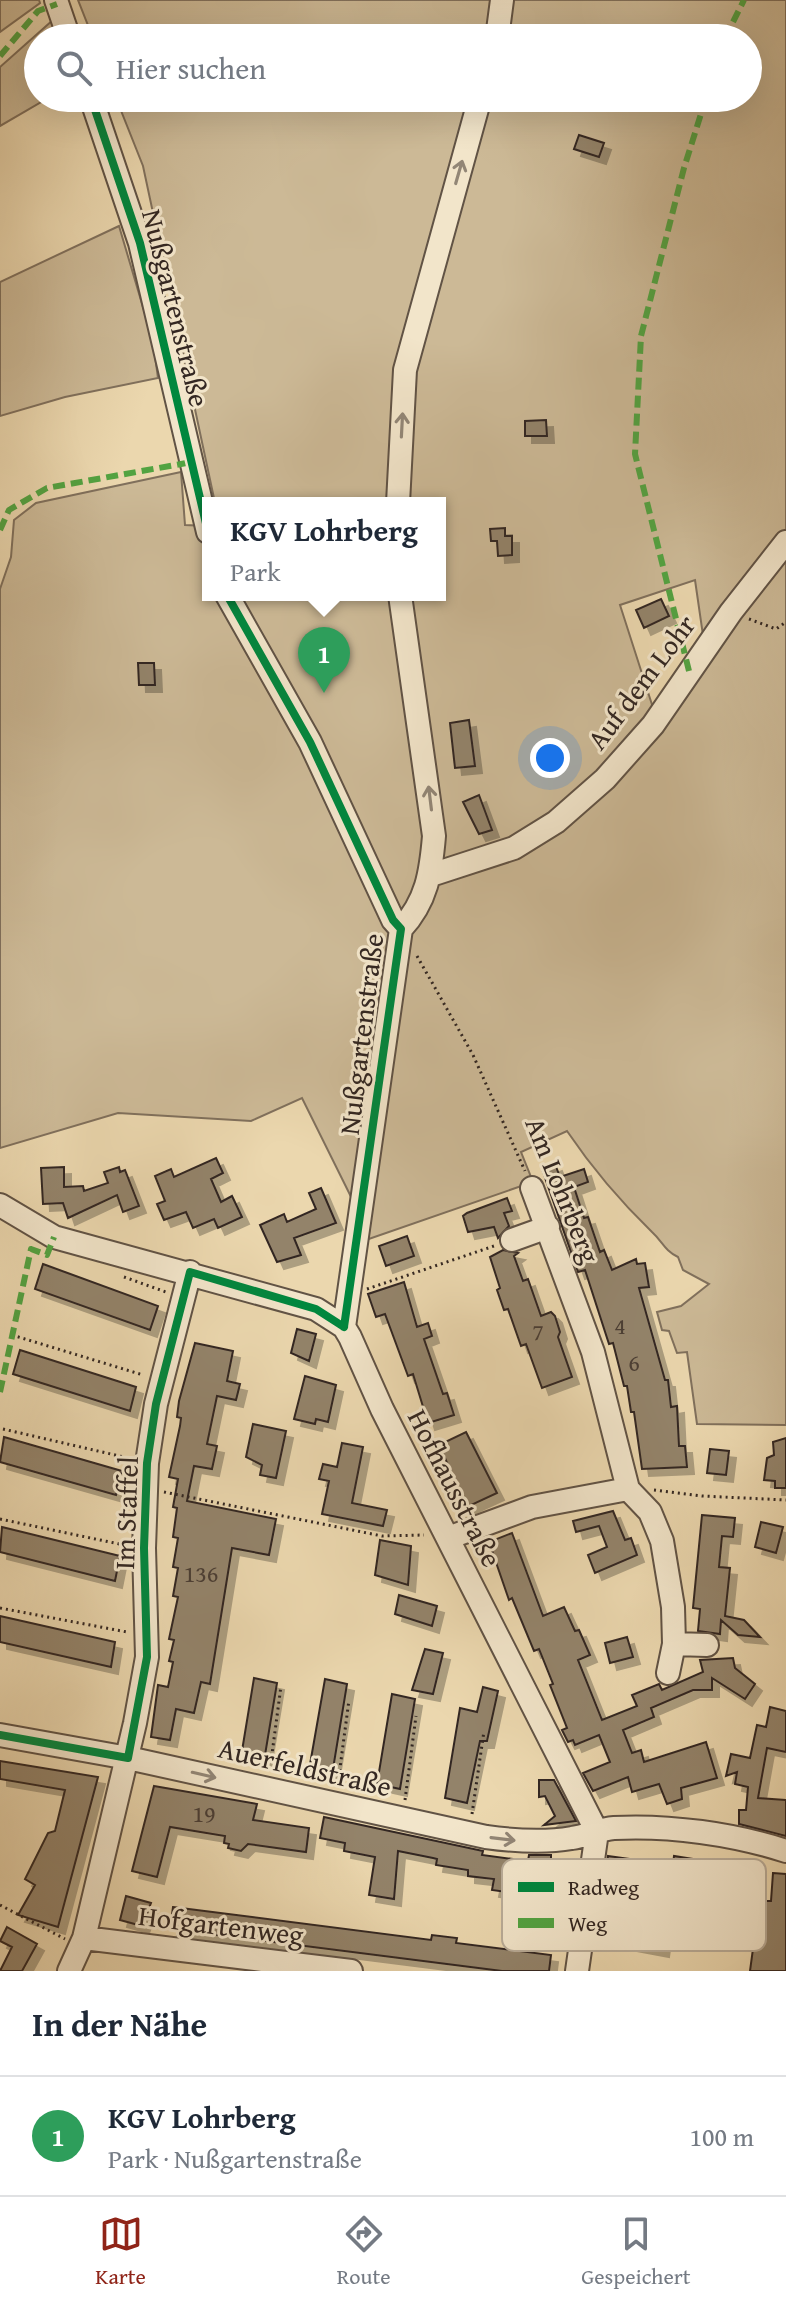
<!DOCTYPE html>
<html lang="de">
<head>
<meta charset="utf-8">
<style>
	:root { --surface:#fff; --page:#f2f2f3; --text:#1f2937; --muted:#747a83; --line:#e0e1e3; --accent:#8f2418 }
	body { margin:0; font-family:"Gentium Book Plus",serif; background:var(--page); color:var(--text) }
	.you { position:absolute; left:550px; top:758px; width:28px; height:28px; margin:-20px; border:6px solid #fff; border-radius:50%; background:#1a73e8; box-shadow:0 0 0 12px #1a73e833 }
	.badge { display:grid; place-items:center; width:52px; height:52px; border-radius:50%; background:var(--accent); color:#fff; font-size:26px; font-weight:700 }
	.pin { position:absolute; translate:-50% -66px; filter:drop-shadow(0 2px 4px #0008) }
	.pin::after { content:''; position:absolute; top:42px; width:28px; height:24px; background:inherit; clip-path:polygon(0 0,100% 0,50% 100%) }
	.popup { position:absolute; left:202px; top:497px; width:244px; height:104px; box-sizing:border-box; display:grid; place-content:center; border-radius:0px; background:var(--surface); filter:drop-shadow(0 2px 6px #0005); font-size:26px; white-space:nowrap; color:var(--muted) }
	.popup b { font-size:30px; color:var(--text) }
	.popup::after { content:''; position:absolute; left:50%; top:100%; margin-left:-16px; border:16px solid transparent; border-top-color:var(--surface) }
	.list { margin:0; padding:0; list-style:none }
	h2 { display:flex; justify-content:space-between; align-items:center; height:104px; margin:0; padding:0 32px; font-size:34px }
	h2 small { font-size:26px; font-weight:400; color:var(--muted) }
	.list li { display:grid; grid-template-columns:52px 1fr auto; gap:24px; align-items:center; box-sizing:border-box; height:120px; padding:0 32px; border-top:2px solid var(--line) }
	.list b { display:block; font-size:30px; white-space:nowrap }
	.list p { margin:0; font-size:26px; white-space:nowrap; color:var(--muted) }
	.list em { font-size:26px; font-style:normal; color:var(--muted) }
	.icon { flex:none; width:44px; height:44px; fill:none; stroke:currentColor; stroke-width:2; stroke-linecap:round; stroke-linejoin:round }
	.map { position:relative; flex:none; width:786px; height:1971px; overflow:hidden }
	.search { position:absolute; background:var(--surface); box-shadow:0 8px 32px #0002; left:24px; right:24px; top:24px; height:88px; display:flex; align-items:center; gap:20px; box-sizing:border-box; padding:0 28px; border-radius:44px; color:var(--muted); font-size:30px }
	.sheet { height:224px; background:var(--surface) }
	nav { display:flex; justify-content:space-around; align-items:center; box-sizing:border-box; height:112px; border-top:2px solid var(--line); background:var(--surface); font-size:22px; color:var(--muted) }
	nav a { display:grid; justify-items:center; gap:4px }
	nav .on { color:var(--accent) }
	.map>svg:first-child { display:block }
	.green { fill:#ccb996; stroke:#80705c; stroke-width:2; fill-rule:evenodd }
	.building { fill:#93836b; stroke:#332722; stroke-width:2; filter:url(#shadow) }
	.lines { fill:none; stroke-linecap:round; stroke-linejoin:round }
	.minor-casing { stroke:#615345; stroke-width:26 }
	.path { stroke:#332722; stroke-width:3; stroke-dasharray:2 4; stroke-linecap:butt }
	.minor { stroke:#f2e5ca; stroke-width:22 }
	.quiet { stroke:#52a341; stroke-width:6; stroke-dasharray:12 6; stroke-linecap:butt }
	.cycleway-casing { stroke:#f2e5ca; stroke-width:13 }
	.cycleway { stroke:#00873e; stroke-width:8 }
	.oneway { stroke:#928676 }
	.labels { text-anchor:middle; stroke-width:6; stroke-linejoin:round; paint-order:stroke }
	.number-label { font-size:24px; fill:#4b3e34 }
	.street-label { font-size:28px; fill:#332722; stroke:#f2e5ca }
	.key { fill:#f2e5ca; stroke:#b9ac98; stroke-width:2 }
	.key-label { font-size:22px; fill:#332722 }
</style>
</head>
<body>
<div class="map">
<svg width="786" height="1971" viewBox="0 0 786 1971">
	<defs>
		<filter id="shadow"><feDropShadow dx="7" dy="7" stdDeviation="0" flood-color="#0004"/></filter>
	</defs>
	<rect width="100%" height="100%" fill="#ebd7ae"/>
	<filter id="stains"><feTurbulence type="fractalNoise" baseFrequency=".0025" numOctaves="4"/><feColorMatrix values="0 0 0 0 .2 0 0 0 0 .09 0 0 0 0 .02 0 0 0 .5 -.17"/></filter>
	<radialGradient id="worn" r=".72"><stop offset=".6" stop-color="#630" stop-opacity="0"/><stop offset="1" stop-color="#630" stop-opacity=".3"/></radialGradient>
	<path class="green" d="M0 0H39L40 3 0 32Z
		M78 0H786V1425L697 1424 687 1352 677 1353 669 1331 662 1330 657 1312 681 1306 709 1284 683 1270 678 1257C664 1250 663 1242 652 1232 620 1201 592 1168 567 1131L521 1152 533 1182 363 1241 365 1225 302 1098 251 1121 118 1113 0 1148V589L11 557 14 520 36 503 181 472 185 525 208 526V595H440V503H215L143 166 116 98H748V38H93ZM695 580 705 649 655 714 620 605Z
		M54 19 60 38H38V98H48L0 126V67Z
		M119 226 153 341 158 378 65 397 0 416V282Z"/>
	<path class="building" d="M579 135 604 143 599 157 574 149Z
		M546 420 547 436H525V421Z
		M505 528V536H512V555L498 556 497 541H491L490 529Z
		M661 599 669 616 644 628 636 610Z
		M138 663H154L155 685H139Z
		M469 720 475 766 455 768 450 723Z
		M479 795 492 830 479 834 463 802Z
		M216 1158 223 1173 211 1179 221 1202 232 1196 242 1217 218 1228 214 1219 193 1228 186 1212 164 1220 157 1204 165 1201 155 1176 171 1169 174 1177Z
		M555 1164 560 1177 584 1169 588 1182 574 1187 584 1218 588 1217 600 1252 604 1250 612 1270 636 1259 637 1264 645 1263 649 1287 639 1288 665 1380H668L671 1407 677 1406 679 1446H685L687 1467 642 1469 634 1412H631L627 1386H624L613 1343 609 1344 585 1270 578 1272 542 1169Z
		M64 1167V1187L83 1186 84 1191 108 1183 104 1172 119 1167 120 1172 125 1170 139 1206 123 1212 117 1195 68 1218 63 1203 43 1204 41 1168Z
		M321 1188 336 1223 294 1238 301 1255 277 1262 260 1225 284 1214 287 1222 316 1209 309 1193Z
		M507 1198 512 1211 504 1213 509 1226 498 1238 494 1227 468 1232 463 1216 467 1213Z
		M407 1236 414 1256 386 1266 379 1246Z
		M503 1250 518 1253 514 1256 523 1281 528 1279 541 1316 551 1312 555 1316 560 1332 558 1337 572 1377 542 1388 526 1344 521 1346 508 1309 504 1310 497 1290 500 1288 490 1257Z
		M43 1264 158 1306 150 1330 35 1289Z
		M404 1282 417 1327 428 1323 432 1336 424 1339 443 1394 447 1393 454 1415 428 1423 413 1374 408 1376 385 1314 376 1317 368 1294Z
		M297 1329 316 1334 309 1361 291 1353Z
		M195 1343 233 1351 227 1381 240 1384 236 1400 217 1396 207 1444 217 1446 212 1469 194 1466 187 1501 276 1519 269 1555 232 1548 210 1684 201 1682 194 1713 176 1709 170 1740 151 1737 158 1685 168 1687 173 1662 169 1661 174 1640 169 1639 178 1597 173 1596 178 1568 173 1567 178 1538 173 1537 177 1508 173 1507 178 1479 169 1477 180 1426 181 1418 177 1417 179 1401Z
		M20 1350 136 1387 130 1411 13 1374Z
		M305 1376 336 1385 328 1422 316 1419 315 1424 294 1419Z
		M253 1424 286 1431 276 1478 260 1475 262 1465 246 1457Z
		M466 1432 497 1493 467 1507 439 1445Z
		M4 1437 122 1471 116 1495 0 1462Z
		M786 1438V1488H775V1481L764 1480 767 1458 774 1455 773 1442Z
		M342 1443 363 1447 352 1503 387 1510 383 1526 322 1514 329 1481 319 1479 323 1464 337 1467Z
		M710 1449 729 1451 726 1475 707 1473Z
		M613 1511 625 1540 631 1538 637 1555 595 1573 588 1555 607 1547 599 1526 576 1532 573 1521Z
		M702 1515 735 1518 733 1537 722 1536 719 1567 730 1568 725 1616 744 1620 760 1637 738 1635 721 1620 720 1634 698 1631 700 1609 693 1608Z
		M761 1522 783 1527 776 1553 755 1547Z
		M2 1527 120 1556 115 1581 0 1552Z
		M512 1533 543 1616 564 1607 575 1631 579 1630 590 1655 578 1660 602 1720 637 1706 632 1695 659 1684 662 1690 703 1672 700 1660 733 1658 735 1668 755 1684 745 1699 712 1678V1690H693L651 1708 654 1717 623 1730 632 1753 641 1750 644 1762 706 1742 717 1778 681 1788 682 1799 667 1804 659 1784 632 1792 628 1777 593 1791 583 1773 610 1762 599 1735 575 1745 573 1740 568 1742 562 1730 567 1728 550 1685 553 1684 539 1649 534 1651 512 1598 509 1600 489 1542Z
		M380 1540 411 1546 408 1585 375 1575Z
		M399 1595 437 1606 432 1626 395 1614Z
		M0 1616 115 1642 111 1667 0 1642Z
		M627 1637 633 1657 610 1663 605 1643Z
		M425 1649 443 1653 433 1694 412 1690Z
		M254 1678 277 1683 264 1761 241 1757Z
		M325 1679 347 1684 332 1775 309 1770Z
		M483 1687 498 1691 487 1741H480L467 1803 445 1798 460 1708 477 1712Z
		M392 1694 415 1699 400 1789 377 1784Z
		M770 1707 786 1711V1752L767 1748 758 1798 786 1800V1836L739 1824V1810H746L748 1787 735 1784 737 1772 726 1776 731 1754 750 1758 757 1725 766 1727Z
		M0 1761 98 1777 58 1927 18 1915 35 1885 25 1879 48 1833 55 1831 65 1790 0 1779Z
		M539 1780H554L576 1821 544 1825 555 1816 545 1796 539 1797Z
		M154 1786 257 1804 253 1820 309 1828 306 1852 248 1844 241 1851 228 1848 229 1844 224 1843 225 1836 170 1827 157 1877 132 1871Z
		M324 1817 483 1851 482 1855 528 1861 529 1855H551V1874L526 1875 524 1890 515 1889 514 1893 492 1890 494 1879 468 1876V1870L436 1865 437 1859 433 1858 398 1851 394 1899 369 1895 375 1857 344 1851 345 1843 320 1838Z
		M608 1856 673 1865 674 1856 737 1866 733 1893 692 1886 688 1919 707 1921 706 1941 664 1935 662 1950 624 1943 626 1920 652 1924 658 1882 636 1880 637 1875 606 1871Z
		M773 1873 786 1874V1971H750L755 1934 716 1932 719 1912 763 1915 765 1901H771Z
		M126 1896 151 1903 142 1926 120 1920Z
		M173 1907 431 1940 432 1935 457 1938 456 1943 551 1955 549 1971H502L170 1929Z
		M7 1927 37 1944 22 1971H0L12 1947 0 1941Z"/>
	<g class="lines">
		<defs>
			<path id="minor" d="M56 0 69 38
				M497 38 502 0
				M91 98 140 243 208 532
				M398 503 405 370 480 98
				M227 595 310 742 393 920 401 929
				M400 595 434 836C431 872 427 901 401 929
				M431 875 514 848 556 822 605 779 653 725 731 612 786 542
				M532 1188 593 1352 628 1489 650 1512 662 1541 673 1607 674 1644
				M0 1205 54 1237 316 1309 344 1327 350 1337 382 1409 597 1832
				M512 1240 548 1227
				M344 1327 401 929
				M448 1538 532 1507 628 1489
				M668 1673 674 1644 707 1645
				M0 1735 128 1758 486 1837C515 1841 543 1843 572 1838 586 1836 600 1829 614 1828 669 1825 734 1834 786 1851
				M84 1938 351 1971
				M69 1971 84 1938 135 1723 147 1657 144 1548 147 1463 156 1404 190 1272
				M577 1971 597 1832"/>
		</defs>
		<use href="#minor" class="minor-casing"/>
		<path class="path" d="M749 619 776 629 786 622
			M417 956 473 1055 525 1171
			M124 1277 166 1292
			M367 1289 497 1245
			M12 1335 143 1375
			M3 1429 128 1458
			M654 1490 702 1496 786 1500
			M164 1492 382 1536 424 1535
			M0 1519 124 1545
			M0 1608 127 1632
			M270 1769 281 1686
			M338 1783 349 1700
			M405 1800 416 1716
			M472 1814 484 1731
			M0 1905 65 1939"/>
		<use href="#minor" class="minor"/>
		<path class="quiet" d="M725 38 744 0
			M0 56 38 11 57 4
			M0 530 9 510 47 488 192 462
			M689 671 635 454 641 336 684 168 706 98
			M0 1392 31 1249 47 1255 54 1237"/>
		<defs>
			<path id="cycleway" d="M91 98 140 243 208 532
				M227 595 310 742 393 920 401 929 344 1327
				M0 1735 128 1758 147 1657 144 1548 147 1463 156 1404 190 1272 316 1309 344 1327"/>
		</defs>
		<use href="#cycleway" class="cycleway-casing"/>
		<use href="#cycleway" class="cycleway"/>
	</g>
	<defs><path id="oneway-shaft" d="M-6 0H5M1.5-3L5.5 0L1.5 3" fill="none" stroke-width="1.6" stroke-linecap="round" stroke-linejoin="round" transform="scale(2)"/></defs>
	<g class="oneway">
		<use href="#oneway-shaft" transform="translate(459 172) rotate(-74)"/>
		<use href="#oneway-shaft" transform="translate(402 425) rotate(-87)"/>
		<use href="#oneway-shaft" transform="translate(430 798) rotate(-97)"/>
		<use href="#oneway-shaft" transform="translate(204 1775) rotate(13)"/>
		<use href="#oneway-shaft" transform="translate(503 1839) rotate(7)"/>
	</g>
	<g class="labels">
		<g class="number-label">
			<text x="620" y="1334">4</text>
			<text x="538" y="1340">7</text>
			<text x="634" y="1371">6</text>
			<text x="201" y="1582">136</text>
			<text x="204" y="1822">19</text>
		</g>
		<g class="street-label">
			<text transform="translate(176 308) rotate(76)" y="10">Nußgartenstraße</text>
			<text transform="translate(641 682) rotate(-53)" y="10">Auf dem Lohr</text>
			<text transform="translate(361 1034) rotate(-83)" y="10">Nußgartenstraße</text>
			<text transform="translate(563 1190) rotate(68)" y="10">Am Lohrberg</text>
			<text transform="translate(455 1488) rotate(63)" y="10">Hofhausstraße</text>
			<text transform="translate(126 1513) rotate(-88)" y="10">Im Staffel</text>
			<text transform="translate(305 1767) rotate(13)" y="10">Auerfeldstraße</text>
			<text transform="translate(221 1925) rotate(7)" y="10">Hofgartenweg</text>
		</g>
	</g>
	<rect x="502" y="1859" width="264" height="92" rx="12" class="key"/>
	<rect x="518" y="1882" width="36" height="10" fill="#00873e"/>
	<rect x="518" y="1918" width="36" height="10" fill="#52a341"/>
	<g class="key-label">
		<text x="568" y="1895">Radweg</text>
		<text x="568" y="1931">Weg</text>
	</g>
	<rect width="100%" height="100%" filter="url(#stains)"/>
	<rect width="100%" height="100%" fill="url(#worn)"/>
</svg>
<div class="you"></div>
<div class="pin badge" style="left:324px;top:693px;background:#2e9e5b">1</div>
<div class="popup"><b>KGV Lohrberg</b>Park</div>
<div class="search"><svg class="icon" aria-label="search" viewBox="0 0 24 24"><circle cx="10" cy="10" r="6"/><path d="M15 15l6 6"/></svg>Hier suchen</div>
</div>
<section class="sheet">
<h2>In der Nähe<small></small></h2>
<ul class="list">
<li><span class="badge" style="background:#2e9e5b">1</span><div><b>KGV Lohrberg</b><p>Park · Nußgartenstraße</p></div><em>100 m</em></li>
</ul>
</section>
<nav>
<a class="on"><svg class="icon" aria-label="map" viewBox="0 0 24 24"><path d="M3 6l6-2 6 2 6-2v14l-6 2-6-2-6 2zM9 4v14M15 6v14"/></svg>Karte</a>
<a><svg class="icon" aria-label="directions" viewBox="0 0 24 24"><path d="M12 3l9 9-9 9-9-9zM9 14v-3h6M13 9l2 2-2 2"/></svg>Route</a>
<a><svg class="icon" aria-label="saved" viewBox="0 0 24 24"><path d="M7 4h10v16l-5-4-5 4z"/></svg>Gespeichert</a>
</nav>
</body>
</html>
